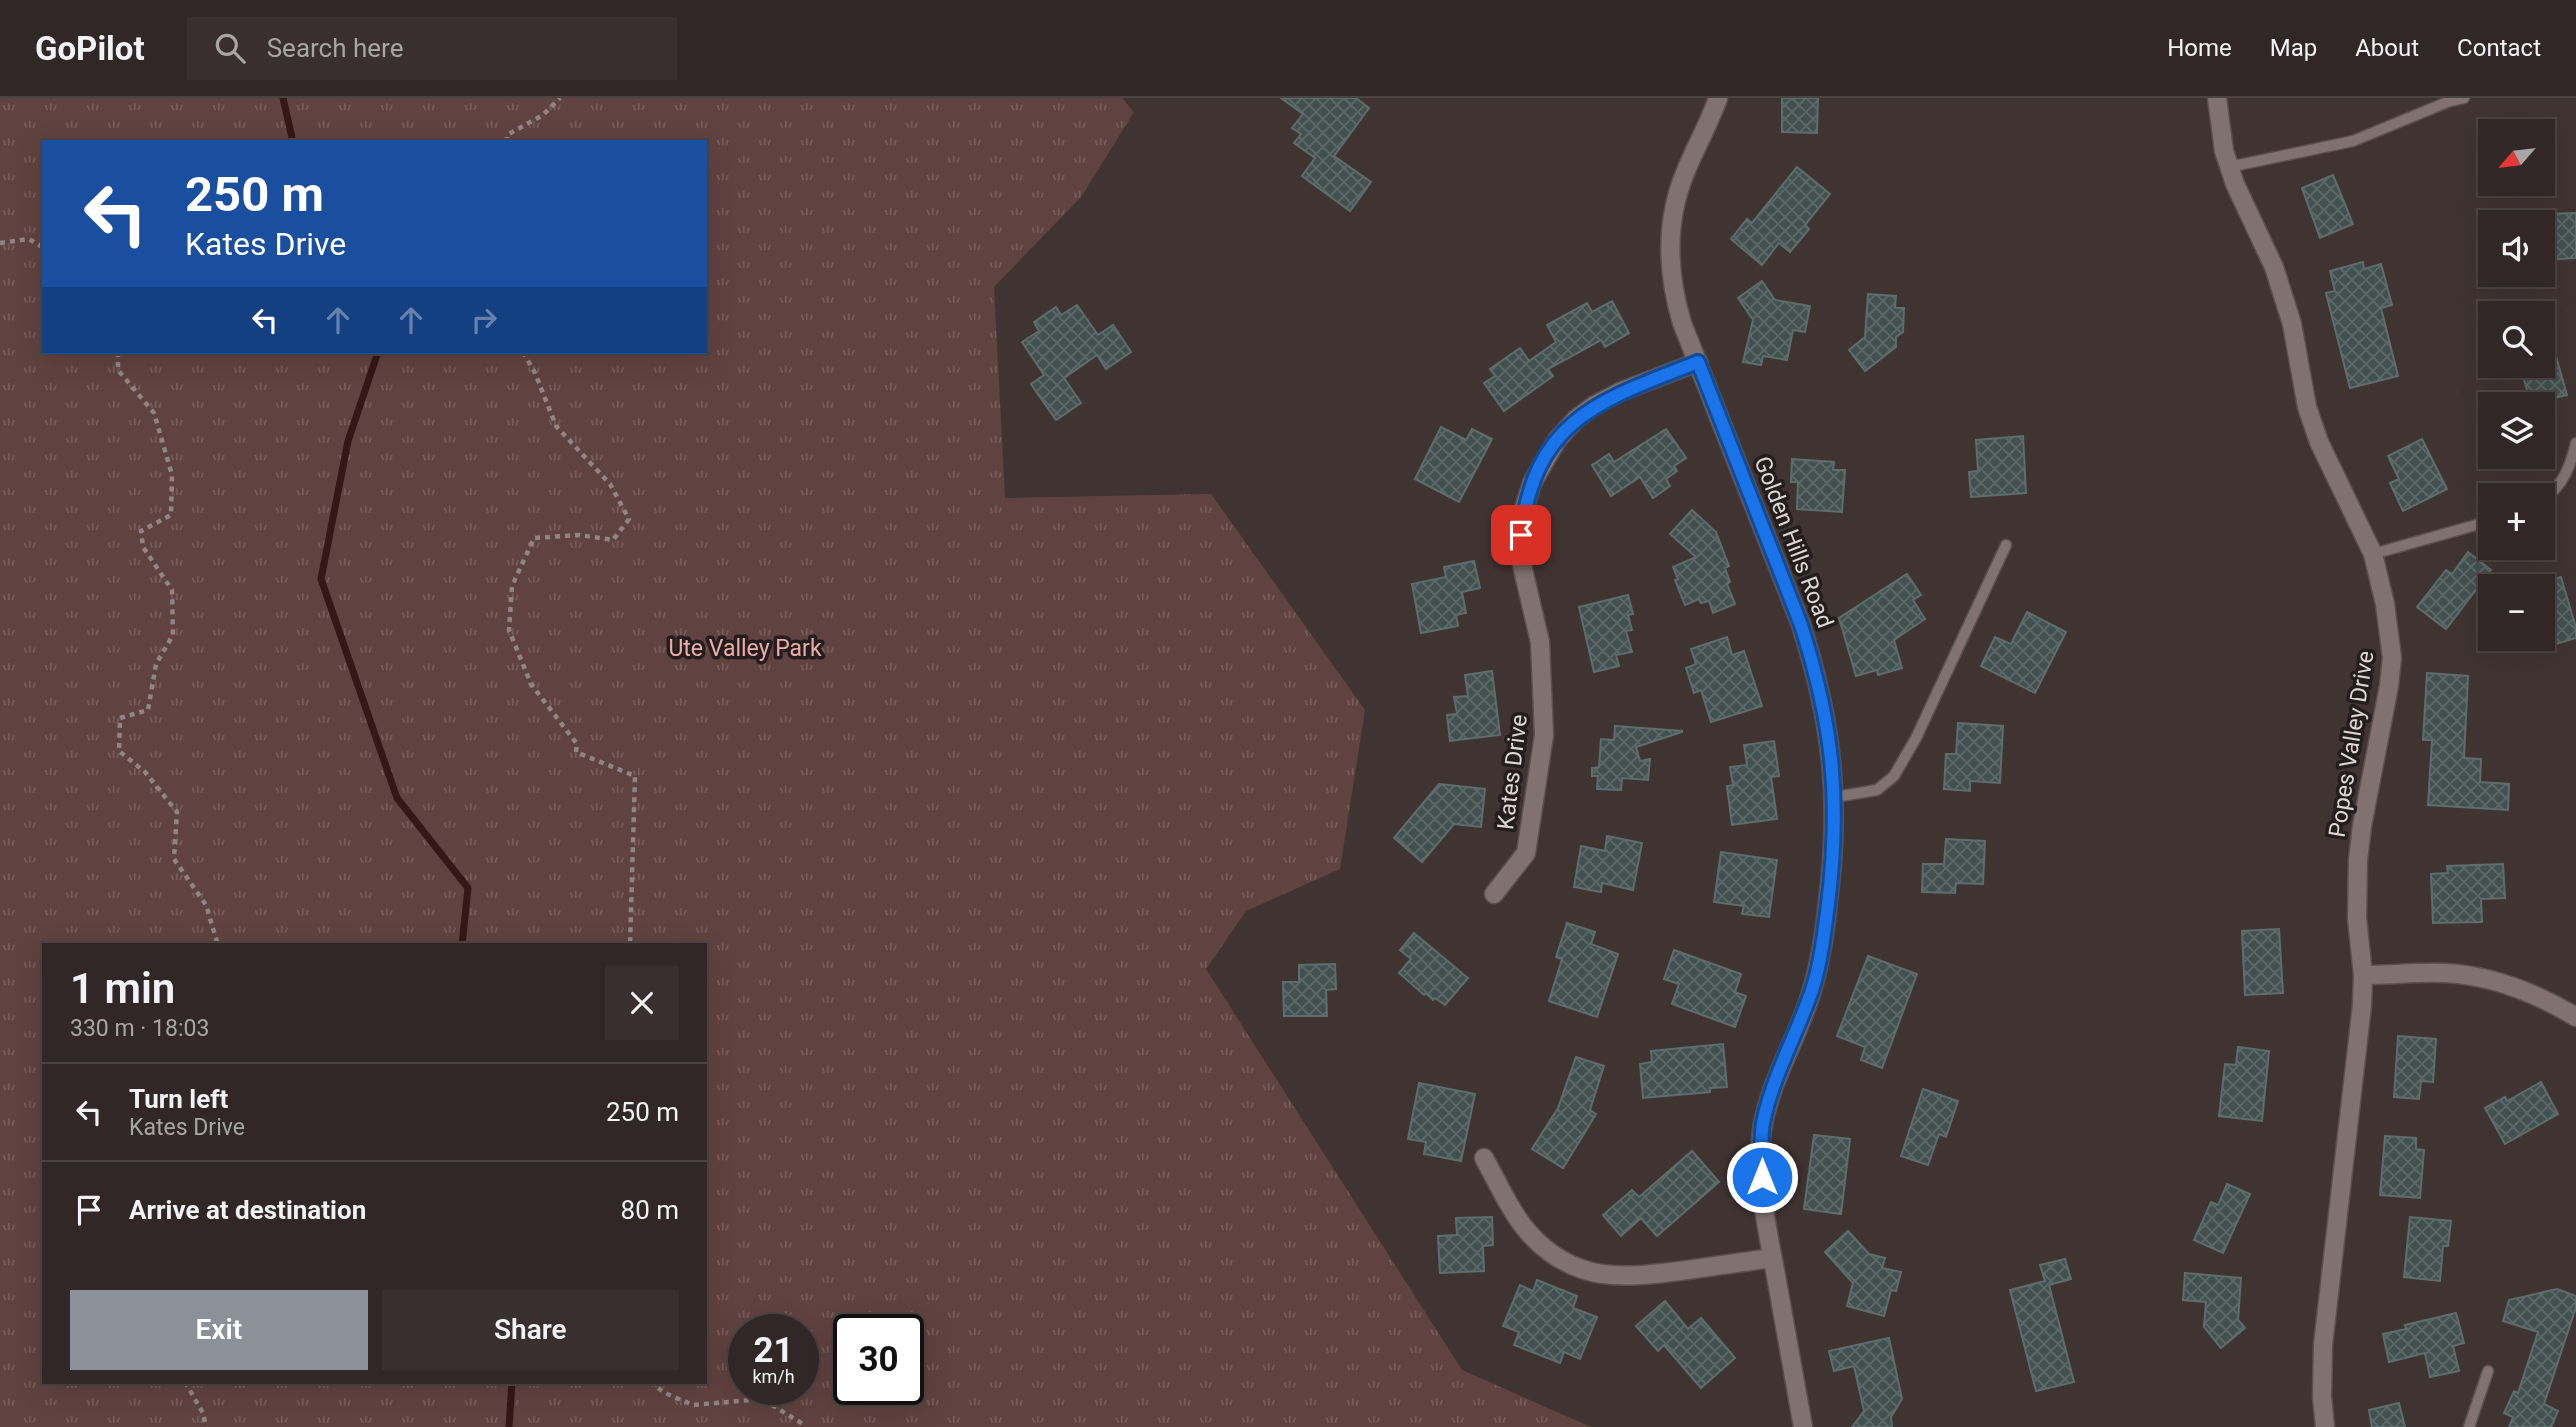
<!DOCTYPE html>
<html lang="en">
<head>
<meta charset="utf-8">
<style>
	:root { --surface:#302726; --page:#382f2e; --text:#f1f3f6; --muted:#a8a5a7; --line:#4b4443; --accent:#8c9099 }
	body { margin:0; font-family:Roboto,sans-serif; background:var(--page); color:var(--text); height:100vh; display:flex; flex-direction:column; font-size:26px; white-space:nowrap }
	* { box-sizing:border-box; margin:0 }
	p { font-size:23px; color:var(--muted) }
	.icon { flex:none; width:38px; height:38px; fill:none; stroke:currentColor; stroke-width:2; stroke-linecap:round; stroke-linejoin:round }
	.map { position:relative; flex:1; overflow:hidden }
	.side { position:absolute; left:42px; top:845px; width:665px; height:441px; display:flex; flex-direction:column; background:var(--surface); border-radius:0px; box-shadow:0 7px 28px #0002,0 0 0 2px var(--line) }
	.side>* { flex:none }
	.guide { position:absolute; left:42px; top:42px; width:665px; height:214px; border-radius:0px; box-shadow:0 7px 28px #0002,0 0 0 2px var(--line); background:#1a4fa0; color:#fff; overflow:hidden }
	.needle { width:46px; rotate:242deg }
	.buttons { position:absolute; left:2478px; top:21px; display:grid; gap:14px }
	.buttons a { display:grid; place-items:center; width:77px; height:77px; border-radius:0px; background:var(--surface); box-shadow:0 7px 28px #0002,0 0 0 2px var(--line); font-size:35px }
	.speed { position:absolute; left:728px; top:1216px; display:flex; gap:14px; font-size:35px; font-weight:700; text-align:center }
	.speed>* { display:grid; place-content:center; width:91px; height:91px; border-radius:50%; background:var(--surface); box-shadow:0 7px 28px #0002,0 0 0 2px var(--line); line-height:1 }
	.speed small { font-size:18px; font-weight:400 }
	.speed .limit { border:4px solid #111; border-radius:10px; background:#fff; color:#111 }
	.pin { position:absolute; display:grid; place-items:center; width:60px; height:60px; color:#fff; margin:-30px; border-radius:14px; box-shadow:0 4px 10px #0006 }
	.me { position:absolute; width:77px; margin:-38px; rotate:0deg; stroke-linejoin:round; filter:drop-shadow(0 0 5px #0008) }
	.turn { display:flex; align-items:center; gap:24px; height:147px; padding:0 28px; font-size:32px }
	.turn .icon { width:91px; height:91px; stroke-width:2.5 }
	.turn b { display:block; font-size:49px; line-height:60px }
	.lanes { display:flex; align-items:center; height:66px; padding:0 28px; background:#0003; justify-content:center; gap:35px; direction:ltr }
	.lanes .off { opacity:.35 }
	.round { display:grid; place-items:center; flex:none; width:74px; height:74px; border-radius:0px; background:var(--page) }
	.overview { display:flex; align-items:center; justify-content:space-between; height:119px; padding:0 28px }
	h1 { font-size:42px; font-weight:600; line-height:52px }
	.action { display:flex; gap:14px; margin-top:auto; padding:14px 28px }
	.action a { flex:1; height:80px; border-radius:0px; background:var(--accent); color:#fff; font-size:28px; font-weight:600; line-height:80px; text-align:center }
	.action a+a { background:var(--page); color:var(--text) }
	ul { padding:0; list-style:none }
	li { display:flex; align-items:center; gap:21px; height:98px; padding:0 28px; border-top:2px solid var(--line) }
	li div { flex:1 }
	li b { display:block; font-size:26px }
	li em { font-style:normal }
	header { display:flex; align-items:center; gap:42px; box-sizing:border-box; height:98px; padding:0 35px; background:var(--surface); border-bottom:2px solid var(--line) }
	header strong { font-size:33px }
	nav { display:flex; gap:38px; margin-inline-start:auto; font-size:24px }
	.search { width:490px; height:63px; background:var(--page); display:flex; align-items:center; gap:18px; box-sizing:border-box; padding:0 24px; border-radius:0px; color:var(--muted); font-size:26px }
	.map>svg:first-child { display:block }
	.grass { fill:url(#grass-tufts); fill-rule:evenodd }
	.lines { fill:none; stroke-linecap:round; stroke-linejoin:round }
	.stream { stroke:#341717; stroke-width:7 }
	.building { fill:url(#building-cross-hatch); stroke:#5d6d6c; stroke-width:2 }
	.lane-casing { stroke:#5b504f; stroke-width:13 }
	.street-casing { stroke:#5b504f; stroke-width:21 }
	.path { stroke:#8f8584; stroke-width:4.5; stroke-dasharray:5 5; stroke-linecap:butt }
	.lane { stroke:#817271; stroke-width:10 }
	.street { stroke:#817271; stroke-width:18 }
	.route-casing { stroke:#114b97; stroke-width:18 }
	.route { stroke:#1a73e8; stroke-width:12 }
	.labels { text-anchor:middle; stroke-width:7; stroke-linejoin:round; paint-order:stroke }
	.street-label { font-size:23px; fill:#dfd7d6; stroke:#231d1d }
	.park-label { font-size:23px; fill:#ecaca9; stroke:#231d1d }
</style>
</head>
<body>
<header>
<strong>GoPilot</strong>
<div class="search"><svg class="icon" aria-label="search" viewBox="0 0 24 24"><circle cx="10" cy="10" r="6"/><path d="M15 15l6 6"/></svg>Search here</div>
<nav><a>Home</a><a>Map</a><a>About</a><a>Contact</a></nav>
</header>
<div class="map">
<svg width="2576" height="1329" viewBox="0 0 2576 1329">
	<defs>
		<pattern id="grass-tufts" width="24" height="20" patternUnits="userSpaceOnUse" patternTransform="scale(1.75)"><rect width="24" height="20" fill="#604240"/><path d="M3 7l-1-3M5 7V3M7 7l1-3M15 17l-1-3M17 17v-4M19 17l1-3" fill="none" stroke="#765d5b"/></pattern>
		<pattern id="building-cross-hatch" width="8" height="8" patternUnits="userSpaceOnUse" patternTransform="scale(1.75)"><rect width="8" height="8" fill="#425150"/><path d="M0 0l8 8M0 8l8-8" fill="none" stroke="#5d6968"/></pattern>
	</defs>
	<rect width="100%" height="100%" fill="#403433"/>
	<!-- grass -->
	<path class="grass" d="M 0,0 L 1122,0 L 1134,14 L 1081,99 L 994,189 L 1005,400 L 1211,396 L 1365,612 L 1340,771 L 1246,813 L 1206,871 L 1462,1272 L 1591,1329 L 0,1329 ZM 44,44 L 705,44 L 705,254 L 44,254 ZM 705,847 L 705,1284 L 44,1284 L 44,847 ZM 803,1232 L 803,1292 L 744,1292 L 744,1232 ZM 849,1232 L 908,1232 L 908,1292 L 849,1292 Z"/>
	<g class="lines">
		<!-- stream -->
		<g class="stream">
			<path d="M 283,0 L 293,44"/>
			<path d="M 378,254 L 348,343 L 321,481 L 397,700 L 468,790 L 462,847"/>
			<path d="M 509,1329 L 512,1284"/>
		</g>
	</g>
	<!-- building -->
	<g class="building">
		<path d="M 1281,0 L 1356,0 L 1369,10 L 1334,58 L 1371,84 L 1350,113 L 1302,78 L 1315,60 L 1294,45 L 1301,36 L 1292,30 L 1303,16 Z"/>
		<path d="M 1782,0 L 1818,0 L 1817,35 L 1782,34 Z"/>
		<path d="M 1797,69 L 1830,96 L 1805,127 L 1809,131 L 1790,154 L 1779,145 L 1762,167 L 1731,141 L 1747,121 L 1752,125 Z"/>
		<path d="M 2333,77 L 2353,126 L 2320,140 L 2302,90 Z"/>
		<path d="M 2576,115 L 2576,160 L 2543,162 L 2543,116 Z"/>
		<path d="M 2363,164 L 2364,171 L 2381,166 L 2392,207 L 2381,210 L 2398,278 L 2350,290 L 2326,195 L 2335,193 L 2330,173 Z"/>
		<path d="M 1762,183 L 1775,202 L 1810,208 L 1805,234 L 1793,232 L 1787,262 L 1763,258 L 1761,267 L 1743,264 L 1753,222 L 1738,200 Z"/>
		<path d="M 1868,196 L 1896,198 L 1895,210 L 1904,210 L 1903,234 L 1896,239 L 1896,249 L 1865,273 L 1849,252 L 1865,239 Z"/>
		<path d="M 1612,203 L 1629,235 L 1605,249 L 1601,242 L 1548,271 L 1553,278 L 1504,313 L 1484,285 L 1495,278 L 1490,271 L 1520,250 L 1529,263 L 1556,244 L 1547,227 L 1587,205 L 1592,214 Z"/>
		<path d="M 1077,207 L 1098,237 L 1113,227 L 1131,254 L 1106,271 L 1097,257 L 1064,280 L 1081,305 L 1056,322 L 1031,286 L 1044,277 L 1022,244 L 1039,233 L 1034,224 L 1056,209 L 1061,217 Z"/>
		<path d="M 2548,230 L 2567,297 L 2531,306 L 2520,268 L 2543,268 L 2543,231 Z"/>
		<path d="M 1441,329 L 1466,342 L 1472,331 L 1492,341 L 1459,404 L 1415,381 Z"/>
		<path d="M 1666,331 L 1686,360 L 1674,368 L 1677,373 L 1666,381 L 1670,388 L 1653,400 L 1640,379 L 1611,398 L 1592,367 L 1609,356 L 1614,364 Z"/>
		<path d="M 2023,338 L 2026,395 L 1971,399 L 1969,374 L 1978,373 L 1976,342 Z"/>
		<path d="M 2422,341 L 2447,391 L 2403,413 L 2390,385 L 2399,381 L 2388,358 Z"/>
		<path d="M 1792,361 L 1834,364 L 1833,372 L 1845,372 L 1842,414 L 1797,411 L 1798,384 L 1791,384 Z"/>
		<path d="M 1692,412 L 1716,434 L 1729,468 L 1725,470 L 1730,484 L 1727,486 L 1735,506 L 1713,515 L 1709,503 L 1701,505 L 1699,501 L 1685,507 L 1675,482 L 1678,481 L 1673,469 L 1696,459 L 1670,436 Z"/>
		<path d="M 2468,454 L 2491,472 L 2446,531 L 2417,509 L 2446,472 L 2452,476 Z"/>
		<path d="M 1474,463 L 1480,490 L 1462,494 L 1466,515 L 1456,517 L 1458,528 L 1421,535 L 1412,486 L 1446,479 L 1444,469 Z"/>
		<path d="M 1907,476 L 1921,497 L 1913,502 L 1925,521 L 1894,542 L 1902,570 L 1878,577 L 1877,572 L 1856,578 L 1839,520 Z"/>
		<path d="M 2561,479 L 2576,530 L 2576,540 L 2543,550 L 2543,488 L 2540,486 Z"/>
		<path d="M 1628,497 L 1633,516 L 1628,517 L 1632,532 L 1626,533 L 1632,554 L 1616,557 L 1619,568 L 1594,574 L 1579,509 Z"/>
		<path d="M 2027,514 L 2066,534 L 2035,595 L 1981,568 L 1995,539 L 2011,546 Z"/>
		<path d="M 1727,539 L 1732,557 L 1744,553 L 1762,608 L 1711,624 L 1701,592 L 1694,595 L 1686,570 L 1696,566 L 1691,551 Z"/>
		<path d="M 1492,573 L 1500,637 L 1450,643 L 1447,617 L 1457,616 L 1454,599 L 1468,598 L 1465,577 Z"/>
		<path d="M 2427,575 L 2468,578 L 2464,660 L 2481,661 L 2480,684 L 2509,686 L 2508,712 L 2428,707 L 2432,642 L 2423,642 Z"/>
		<path d="M 1958,625 L 2003,628 L 2000,685 L 1970,683 L 1970,693 L 1944,691 L 1946,656 L 1956,656 Z"/>
		<path d="M 1615,628 L 1682,633 L 1682,634 L 1636,649 L 1640,663 L 1650,661 L 1648,682 L 1622,680 L 1621,692 L 1597,691 L 1598,678 L 1592,678 L 1592,670 L 1599,669 L 1601,641 L 1614,642 Z"/>
		<path d="M 1774,643 L 1779,678 L 1771,679 L 1777,721 L 1732,727 L 1727,688 L 1733,687 L 1730,669 L 1747,667 L 1744,647 Z"/>
		<path d="M 1439,686 L 1485,691 L 1481,729 L 1454,726 L 1422,764 L 1394,740 Z"/>
		<path d="M 1607,738 L 1642,745 L 1633,792 L 1602,785 L 1601,794 L 1574,789 L 1581,748 L 1605,753 Z"/>
		<path d="M 1946,741 L 1985,743 L 1983,786 L 1956,785 L 1955,795 L 1922,794 L 1923,766 L 1944,766 Z"/>
		<path d="M 1721,754 L 1777,762 L 1769,819 L 1742,816 L 1744,808 L 1714,804 Z"/>
		<path d="M 2503,766 L 2505,800 L 2481,801 L 2482,824 L 2433,825 L 2431,776 L 2448,775 L 2447,768 Z"/>
		<path d="M 1567,825 L 1595,834 L 1591,846 L 1618,856 L 1597,919 L 1549,903 L 1562,861 L 1556,859 Z"/>
		<path d="M 2279,831 L 2283,895 L 2245,897 L 2242,833 Z"/>
		<path d="M 1414,835 L 1468,880 L 1445,907 L 1435,900 L 1433,902 L 1426,895 L 1424,897 L 1399,875 L 1411,861 L 1400,852 Z"/>
		<path d="M 1674,852 L 1741,876 L 1735,894 L 1746,898 L 1735,929 L 1672,906 L 1679,886 L 1664,881 Z"/>
		<path d="M 1868,858 L 1917,876 L 1882,970 L 1861,962 L 1865,949 L 1837,938 Z"/>
		<path d="M 1335,866 L 1336,891 L 1326,892 L 1327,918 L 1284,918 L 1283,884 L 1299,884 L 1299,867 Z"/>
		<path d="M 2398,938 L 2436,941 L 2433,984 L 2421,983 L 2419,1001 L 2394,999 Z"/>
		<path d="M 1723,946 L 1727,989 L 1710,990 L 1710,994 L 1643,1000 L 1640,966 L 1652,964 L 1651,953 Z"/>
		<path d="M 2238,949 L 2269,953 L 2262,1023 L 2219,1018 L 2225,966 L 2236,967 Z"/>
		<path d="M 1576,959 L 1604,968 L 1590,1012 L 1596,1016 L 1563,1070 L 1532,1051 L 1558,1010 Z"/>
		<path d="M 2541,984 L 2558,1016 L 2505,1046 L 2485,1010 L 2505,999 L 2507,1003 Z"/>
		<path d="M 1419,985 L 1475,996 L 1461,1063 L 1424,1056 L 1426,1044 L 1408,1041 Z"/>
		<path d="M 1923,991 L 1958,1003 L 1946,1039 L 1939,1036 L 1928,1067 L 1901,1058 Z"/>
		<path d="M 1814,1037 L 1850,1041 L 1841,1116 L 1804,1111 Z"/>
		<path d="M 2385,1038 L 2416,1040 L 2416,1051 L 2424,1052 L 2420,1100 L 2380,1097 Z"/>
		<path d="M 1692,1053 L 1719,1084 L 1657,1138 L 1641,1120 L 1621,1138 L 1603,1117 L 1632,1092 L 1639,1099 Z"/>
		<path d="M 2227,1086 L 2250,1096 L 2223,1155 L 2194,1142 L 2211,1104 L 2218,1107 Z"/>
		<path d="M 1492,1119 L 1493,1147 L 1483,1148 L 1484,1173 L 1440,1175 L 1438,1138 L 1457,1137 L 1456,1120 Z"/>
		<path d="M 2410,1119 L 2451,1123 L 2448,1148 L 2443,1148 L 2440,1183 L 2404,1179 Z"/>
		<path d="M 1848,1133 L 1869,1156 L 1885,1160 L 1882,1170 L 1901,1174 L 1896,1193 L 1891,1192 L 1884,1218 L 1847,1208 L 1853,1185 L 1825,1154 Z"/>
		<path d="M 2065,1161 L 2071,1181 L 2049,1187 L 2074,1284 L 2036,1293 L 2010,1192 L 2045,1183 L 2040,1167 Z"/>
		<path d="M 2185,1175 L 2241,1180 L 2238,1222 L 2245,1230 L 2221,1250 L 2204,1229 L 2206,1204 L 2183,1202 Z"/>
		<path d="M 1537,1182 L 1577,1198 L 1573,1210 L 1597,1219 L 1580,1261 L 1564,1254 L 1560,1265 L 1514,1247 L 1519,1234 L 1503,1228 L 1520,1187 L 1533,1193 Z"/>
		<path d="M 2557,1191 L 2576,1198 L 2576,1209 L 2544,1306 L 2558,1313 L 2551,1329 L 2509,1329 L 2513,1319 L 2504,1315 L 2514,1293 L 2518,1295 L 2538,1234 L 2503,1223 L 2509,1202 Z"/>
		<path d="M 1665,1203 L 1688,1231 L 1701,1220 L 1735,1260 L 1701,1290 L 1664,1247 L 1658,1253 L 1636,1228 Z"/>
		<path d="M 2456,1215 L 2464,1245 L 2453,1248 L 2459,1273 L 2430,1279 L 2425,1255 L 2389,1264 L 2383,1236 L 2406,1231 L 2405,1227 Z"/>
		<path d="M 1889,1240 L 1902,1301 L 1891,1319 L 1892,1329 L 1852,1329 L 1864,1313 L 1854,1268 L 1834,1273 L 1829,1253 Z"/>
		<path d="M 2399,1305 L 2405,1329 L 2372,1329 L 2369,1312 Z"/>
	</g>
	<g class="lines">
		<!-- lane casing -->
		<g class="lane-casing">
			<g id="lane">
				<path d="M 2229,69 L 2353,43 L 2450,3 L 2464,0"/>
				<path d="M 2543,401 C 2563,389 2571,366 2576,345"/>
				<path d="M 2373,456 L 2490,423"/>
				<path d="M 1835,699 L 1877,692 L 1894,678 L 1916,640 L 2006,447"/>
				<path d="M 2469,1329 L 2488,1273"/>
			</g>
		</g>
		<!-- street casing -->
		<g class="street-casing">
			<g id="street">
				<path d="M 1718,0 C 1709,26 1695,50 1685,75 C 1665,124 1667,175 1682,225 L 1801,527 C 1832,623 1841,703 1828,803 C 1825,834 1821,862 1812,892 C 1799,937 1772,979 1763,1026 C 1754,1076 1767,1129 1776,1178 C 1785,1228 1794,1279 1803,1329"/>
				<path d="M 2217,0 L 2224,53 L 2235,86 L 2274,169 L 2292,226 L 2307,309 L 2319,344 L 2373,456 L 2385,506 L 2392,560 L 2389,588 L 2362,728 L 2358,762 L 2357,820 L 2363,877 L 2362,907 L 2323,1247 L 2322,1299 L 2325,1329"/>
				<path d="M 1494,796 L 1526,755 L 1544,637 L 1540,544 L 1521,463 L 1524,411 L 1532,385 L 1557,342 L 1576,321 L 1595,307 L 1620,294 L 1698,264"/>
				<path d="M 2363,877 C 2389,877 2417,874 2444,875 C 2491,877 2536,895 2576,919"/>
				<path d="M 1484,1060 C 1498,1085 1510,1113 1528,1134 C 1575,1187 1625,1180 1687,1172 C 1716,1168 1744,1164 1772,1160"/>
			</g>
		</g>
		<!-- path -->
		<g class="path">
			<path d="M 507,44 L 507,37 L 543,17 L 560,0"/>
			<path d="M 0,145 L 29,141 L 44,150"/>
			<path d="M 118,254 L 118,272 L 154,315 L 172,377 L 171,417 L 141,433 L 143,449 L 172,492 L 173,537 L 156,566 L 148,612 L 120,620 L 119,653 L 145,674 L 177,714 L 174,761 L 206,807 L 218,847"/>
			<path d="M 523,254 L 535,275 L 556,328 L 610,386 L 629,421 L 613,442 L 579,437 L 534,440 L 512,488 L 509,532 L 531,586 L 577,646 L 576,654 L 635,678 L 630,847"/>
			<path d="M 185,1284 L 203,1315 L 206,1329"/>
			<path d="M 650,1284 L 665,1295 L 693,1307 L 762,1301 L 803,1326 L 803,1329"/>
		</g>
		<!-- lane -->
		<use href="#lane" class="lane"/>
		<!-- street -->
		<use href="#street" class="street"/>
	</g>
	<g class="lines">
		<!-- route casing -->
		<g class="route-casing">
			<path id="route" d="M 1521,437 C 1535,320 1601,302 1698,264 L 1801,527 C 1833,627 1841,702 1828,806 C 1824,836 1821,866 1811,895 C 1796,938 1772,980 1763,1025 C 1760,1043 1762,1061 1762,1079"/>
		</g>
		<!-- route -->
		<use href="#route" class="route"/>
	</g>
	<g class="labels">
		<!-- street labels -->
		<g class="street-label">
			<text transform="translate(1794 444) rotate(69)" y="8">Golden Hills Road</text>
			<text transform="translate(2351 646) rotate(-81)" y="8">Popes Valley Drive</text>
			<text transform="translate(1512 674) rotate(-83)" y="8">Kates Drive</text>
		</g>
		<!-- park labels -->
		<g class="park-label">
			<text x="745" y="558">Ute Valley Park</text>
		</g>
	</g>
</svg>
<div class="buttons">
<a><svg class="needle" viewBox="-14 -14 28 28"><path d="M0-13l5 13h-10z" fill="#e53935"/><path d="M0 13l5-13h-10z" fill="#a8a5a7"/></svg></a>
<a><svg class="icon" aria-label="sound" viewBox="0 0 24 24"><path d="M4 9h4l5-4v14l-5-4H4zM17 9q2 3 0 6"/></svg></a>
<a><svg class="icon" aria-label="search" viewBox="0 0 24 24"><circle cx="10" cy="10" r="6"/><path d="M15 15l6 6"/></svg></a>
<a><svg class="icon" aria-label="layers" viewBox="0 0 24 24"><path d="M12 4l9 5-9 5-9-5zM3 14l9 5 9-5"/></svg></a>
<a>+</a>
<a>−</a>
</div>
<div class="speed"><div>21<small>km/h</small></div><div class="limit">30</div></div>
<div class="pin" style="left:1521px;top:437px;background:#d93025"><svg class="icon" aria-label="arrive" viewBox="0 0 24 24"><path d="M6 21V4h12l-3 4 3 4H6"/></svg></div>
<svg class="me" style="left:1762px;top:1079px" viewBox="-20 -20 40 40"><circle r="17" fill="#1a73e8" stroke="#fff" stroke-width="3"/><path d="M0-11L8 9 0 5-8 9z" fill="#fff"/></svg>
<div class="guide">
<div class="turn"><svg class="icon" aria-label="left" viewBox="0 0 24 24"><path d="M17 20v-9H6M10 6l-5 5 5 5"/></svg><div><b>250 m</b>Kates Drive</div></div>
<div class="lanes"><svg class="icon" aria-label="left" viewBox="0 0 24 24"><path d="M17 20v-9H6M10 6l-5 5 5 5"/></svg><svg class="icon off" aria-label="ahead" viewBox="0 0 24 24"><path d="M12 20V5M6 11l6-6 6 6"/></svg><svg class="icon off" aria-label="ahead" viewBox="0 0 24 24"><path d="M12 20V5M6 11l6-6 6 6"/></svg><svg class="icon off" aria-label="right" viewBox="0 0 24 24"><path d="M7 20v-9h11M14 6l5 5-5 5"/></svg></div>
</div>
<section class="side">
<div class="overview"><div><h1>1 min</h1><p>330 m · 18:03</p></div><a class="round"><svg class="icon" aria-label="close" viewBox="0 0 24 24"><path d="M6 6l12 12M18 6L6 18"/></svg></a></div>
<ul>
<li><svg class="icon" aria-label="left" viewBox="0 0 24 24"><path d="M17 20v-9H6M10 6l-5 5 5 5"/></svg><div><b>Turn left</b><p>Kates Drive</p></div><em>250 m</em></li>
<li><svg class="icon" aria-label="arrive" viewBox="0 0 24 24"><path d="M6 21V4h12l-3 4 3 4H6"/></svg><div><b>Arrive at destination</b></div><em>80 m</em></li>
</ul>
<div class="action"><a>Exit</a><a>Share</a></div>
</section>
</div>
</body>
</html>
